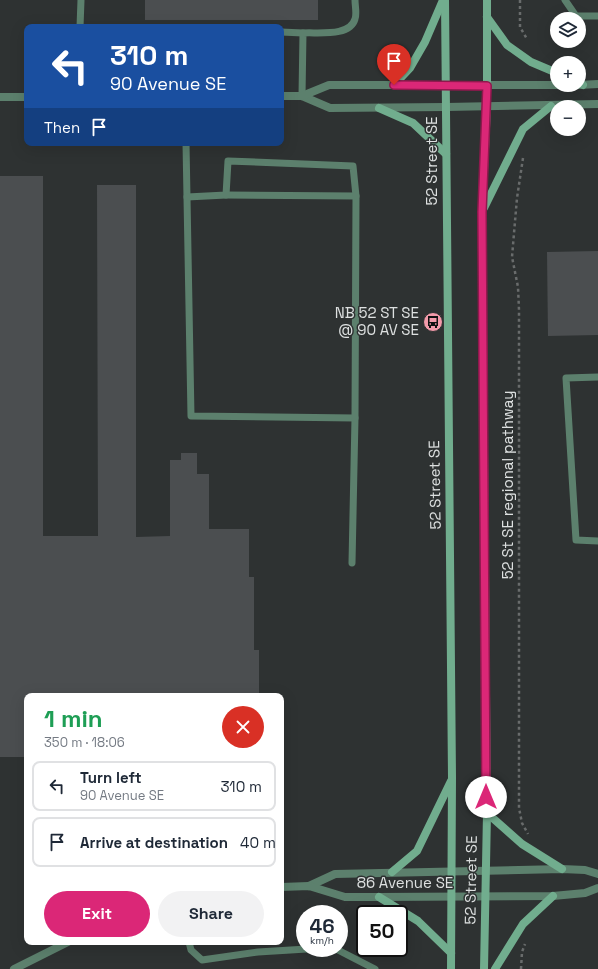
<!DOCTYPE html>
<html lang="en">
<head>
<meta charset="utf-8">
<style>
	:root { --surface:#fff; --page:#f2f2f3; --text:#1f2937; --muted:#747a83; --line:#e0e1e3; --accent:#db2777 }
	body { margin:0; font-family:"Space Grotesk",sans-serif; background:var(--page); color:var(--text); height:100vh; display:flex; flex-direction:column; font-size:15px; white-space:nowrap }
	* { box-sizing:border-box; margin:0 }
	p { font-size:13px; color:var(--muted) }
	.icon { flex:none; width:22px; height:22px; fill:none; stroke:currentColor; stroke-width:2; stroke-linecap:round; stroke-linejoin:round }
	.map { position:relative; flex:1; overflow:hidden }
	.drawer { position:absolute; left:24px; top:693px; width:260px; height:252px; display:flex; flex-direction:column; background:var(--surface); border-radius:8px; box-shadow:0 4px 16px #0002 }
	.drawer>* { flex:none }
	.guide { position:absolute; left:24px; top:24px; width:260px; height:122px; border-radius:8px; box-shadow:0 4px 16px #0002; background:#1a4fa0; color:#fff; overflow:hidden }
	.tools { position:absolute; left:550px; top:12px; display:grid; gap:8px }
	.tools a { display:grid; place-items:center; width:36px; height:36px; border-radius:50%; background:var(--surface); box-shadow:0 4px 16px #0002; font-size:20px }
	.speed { position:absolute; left:296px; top:905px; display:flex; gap:8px; font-size:20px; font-weight:700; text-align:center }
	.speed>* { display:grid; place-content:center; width:52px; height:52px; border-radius:50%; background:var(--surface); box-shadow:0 4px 16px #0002; line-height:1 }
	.speed small { font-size:10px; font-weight:400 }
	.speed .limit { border:2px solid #111; border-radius:6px; background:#fff; color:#111 }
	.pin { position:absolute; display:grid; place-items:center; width:34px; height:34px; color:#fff; margin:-41px -17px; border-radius:50% 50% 50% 0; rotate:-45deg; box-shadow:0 0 4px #0007 }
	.pin .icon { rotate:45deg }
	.me { position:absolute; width:44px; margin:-22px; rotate:0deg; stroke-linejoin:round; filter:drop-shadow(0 0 3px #0008) }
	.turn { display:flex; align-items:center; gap:14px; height:84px; padding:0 20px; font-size:18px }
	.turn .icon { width:52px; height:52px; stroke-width:2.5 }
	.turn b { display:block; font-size:28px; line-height:34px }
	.then { display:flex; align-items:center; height:38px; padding:0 20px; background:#0003; gap:8px; font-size:15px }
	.round { display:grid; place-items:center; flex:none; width:42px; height:42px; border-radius:21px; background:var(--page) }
	.head { display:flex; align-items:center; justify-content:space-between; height:68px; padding:0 20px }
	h1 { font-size:24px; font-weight:800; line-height:30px; color:#1e9e55 }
	.cta { display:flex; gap:8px; margin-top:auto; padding:8px 20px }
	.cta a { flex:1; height:46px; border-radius:24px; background:var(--accent); color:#fff; font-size:16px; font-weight:800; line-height:46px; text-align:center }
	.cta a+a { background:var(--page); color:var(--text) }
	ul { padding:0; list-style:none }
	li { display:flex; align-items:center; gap:12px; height:50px; margin:0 8px 6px; padding:0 12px; border:2px solid var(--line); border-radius:8px }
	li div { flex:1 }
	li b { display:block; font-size:15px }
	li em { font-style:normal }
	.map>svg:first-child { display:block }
	.building { fill:#4b4e50 }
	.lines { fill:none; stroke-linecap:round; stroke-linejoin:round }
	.path { stroke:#696c6c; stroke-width:2.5; stroke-dasharray:3 3; stroke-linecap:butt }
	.service { stroke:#5c806d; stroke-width:7 }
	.minor { stroke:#5c806d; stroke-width:8 }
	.tertiary { stroke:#5c806d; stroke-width:8 }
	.secondary { stroke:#71ad8e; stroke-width:8 }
	.route-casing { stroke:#8e194d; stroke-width:10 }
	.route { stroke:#db2777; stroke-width:7 }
	.labels { text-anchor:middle; stroke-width:3; stroke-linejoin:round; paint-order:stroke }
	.street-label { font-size:15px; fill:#dde0e0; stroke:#2e3232 }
	.poi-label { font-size:15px; fill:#dde0e0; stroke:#2e3232; text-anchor:end }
</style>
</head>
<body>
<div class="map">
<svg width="598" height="969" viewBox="0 0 598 969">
	<rect width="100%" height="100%" fill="#2e3232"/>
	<!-- building -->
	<g class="building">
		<rect x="145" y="0" width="173" height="20"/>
		<path d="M 0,176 L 43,176 L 43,536 L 98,536 L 97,185 L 136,185 L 136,537 L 170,536 L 170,460 L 181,460 L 181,453 L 197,453 L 197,474 L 209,474 L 209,529 L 249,529 L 249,577 L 254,577 L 254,650 L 259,650 L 259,696 L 27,696 L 27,757 L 0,757 Z"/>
		<path d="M 598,251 L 598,335 L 548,336 L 547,252 Z"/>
	</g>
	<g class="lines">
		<!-- path -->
		<g class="path">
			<path d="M 520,0 L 520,27 L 527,39"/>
			<path d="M 523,158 L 517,198 L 512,257 L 518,287 L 519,310 L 519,808 L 522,823 L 528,834"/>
			<path d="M 521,969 L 522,952 L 525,944"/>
		</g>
		<!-- service -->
		<g class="service">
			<path d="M 565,0 L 576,16 L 598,16"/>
			<path d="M 80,27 L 81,0"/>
			<path d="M 281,32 L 303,33"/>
			<path d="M 302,96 L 303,33 C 318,32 350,37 355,19 C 357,14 355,6 355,0"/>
			<path d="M 186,143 L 191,416 L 355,418 L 352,563"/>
			<path d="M 226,195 L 356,196"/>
			<path d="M 187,197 L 226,195 L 228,161 L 353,166 L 356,196 L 355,418"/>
			<path d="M 598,377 L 566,378 L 576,540 L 598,541"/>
			<path d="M 189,942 L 191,950 L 202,960 L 258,952 L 323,948"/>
			<path d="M 334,948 L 375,969"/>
		</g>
		<!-- minor -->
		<g class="minor">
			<path d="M 281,96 L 302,96 L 330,108 L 446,107"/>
			<path d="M 302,96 L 329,85 L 445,85"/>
			<path d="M 0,97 L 27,97"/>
			<path d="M 309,886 L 335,874 L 562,869 L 585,870 L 598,874"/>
			<path d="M 281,887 L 309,886 L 345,897 L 379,897 L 553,896 L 585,893 L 598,888"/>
			<path d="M 14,969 L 68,942"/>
		</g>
		<!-- tertiary -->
		<g class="tertiary">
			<path d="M 445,85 L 560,85"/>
			<path d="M 579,85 L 598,84"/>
			<path d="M 446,107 L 598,104"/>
		</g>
		<!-- secondary -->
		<g class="secondary">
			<path d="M 445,0 L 452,778 L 451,969"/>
			<path d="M 487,17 L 507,45 L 531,62 L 557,73"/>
			<path d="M 579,83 L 583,85"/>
			<path d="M 394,85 L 410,68 L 425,42 L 443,0"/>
			<path d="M 379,108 L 413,123 L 446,154"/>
			<path d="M 484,208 L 523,129 L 551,106"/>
			<path d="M 487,813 L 522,844 L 562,869"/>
			<path d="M 392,872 L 417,851 L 451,781"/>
			<path d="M 379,897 L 418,921 L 451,953"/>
			<path d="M 484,969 L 487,813 L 482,212 L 487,107 L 487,0"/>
			<path d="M 495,969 L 523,924 L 553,896"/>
		</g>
	</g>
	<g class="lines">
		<!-- route casing -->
		<g class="route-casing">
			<path id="route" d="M 394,85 L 487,86 L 482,212 L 486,797"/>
		</g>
		<!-- route -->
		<use href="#route" class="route"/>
	</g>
	<!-- icons -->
	<defs>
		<g id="bus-disc" transform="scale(1)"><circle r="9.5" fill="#f39aaa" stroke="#2e3232"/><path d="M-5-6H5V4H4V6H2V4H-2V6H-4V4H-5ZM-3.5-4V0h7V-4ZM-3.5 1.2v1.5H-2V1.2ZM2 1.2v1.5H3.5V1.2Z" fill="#111"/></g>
	</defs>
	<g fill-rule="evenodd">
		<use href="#bus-disc" x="433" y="322"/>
	</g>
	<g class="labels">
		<!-- street labels -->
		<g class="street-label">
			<text transform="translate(432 161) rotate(-90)" y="5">52 Street SE</text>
			<text transform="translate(435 485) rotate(-91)" y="5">52 Street SE</text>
			<text transform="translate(508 485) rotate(-90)" y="5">52 St SE regional pathway</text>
			<text transform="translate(471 880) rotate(-89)" y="5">52 Street SE</text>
			<text x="405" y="888">86 Avenue SE</text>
		</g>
		<!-- poi labels -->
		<g class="poi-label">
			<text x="419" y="318">NB 52 ST SE<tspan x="419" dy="17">@ 90 AV SE</tspan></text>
		</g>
	</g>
</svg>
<div class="tools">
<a><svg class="icon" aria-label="layers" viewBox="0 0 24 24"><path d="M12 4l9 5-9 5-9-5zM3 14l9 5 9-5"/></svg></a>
<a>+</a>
<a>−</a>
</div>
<div class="speed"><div>46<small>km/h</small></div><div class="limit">50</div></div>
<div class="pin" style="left:394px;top:85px;background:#d93025"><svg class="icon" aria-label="arrive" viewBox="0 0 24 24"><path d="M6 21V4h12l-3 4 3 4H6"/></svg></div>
<svg class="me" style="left:486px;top:797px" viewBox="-20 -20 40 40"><circle r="19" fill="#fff"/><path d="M0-13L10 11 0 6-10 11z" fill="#db2777"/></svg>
<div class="guide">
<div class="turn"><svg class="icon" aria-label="left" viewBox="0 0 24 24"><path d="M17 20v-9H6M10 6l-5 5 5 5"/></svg><div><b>310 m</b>90 Avenue SE</div></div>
<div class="then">Then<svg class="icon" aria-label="arrive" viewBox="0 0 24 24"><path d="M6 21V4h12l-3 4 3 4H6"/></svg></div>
</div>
<section class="drawer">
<div class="head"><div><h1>1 min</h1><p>350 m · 18:06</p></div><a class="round" style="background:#d93025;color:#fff"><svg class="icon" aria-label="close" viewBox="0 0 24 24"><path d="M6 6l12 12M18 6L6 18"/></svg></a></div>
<ul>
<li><svg class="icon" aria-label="left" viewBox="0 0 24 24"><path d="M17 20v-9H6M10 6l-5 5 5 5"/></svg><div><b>Turn left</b><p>90 Avenue SE</p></div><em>310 m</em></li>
<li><svg class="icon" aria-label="arrive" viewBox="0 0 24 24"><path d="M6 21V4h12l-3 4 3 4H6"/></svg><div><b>Arrive at destination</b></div><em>40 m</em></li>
</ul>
<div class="cta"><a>Exit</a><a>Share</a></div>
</section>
</div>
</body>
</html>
